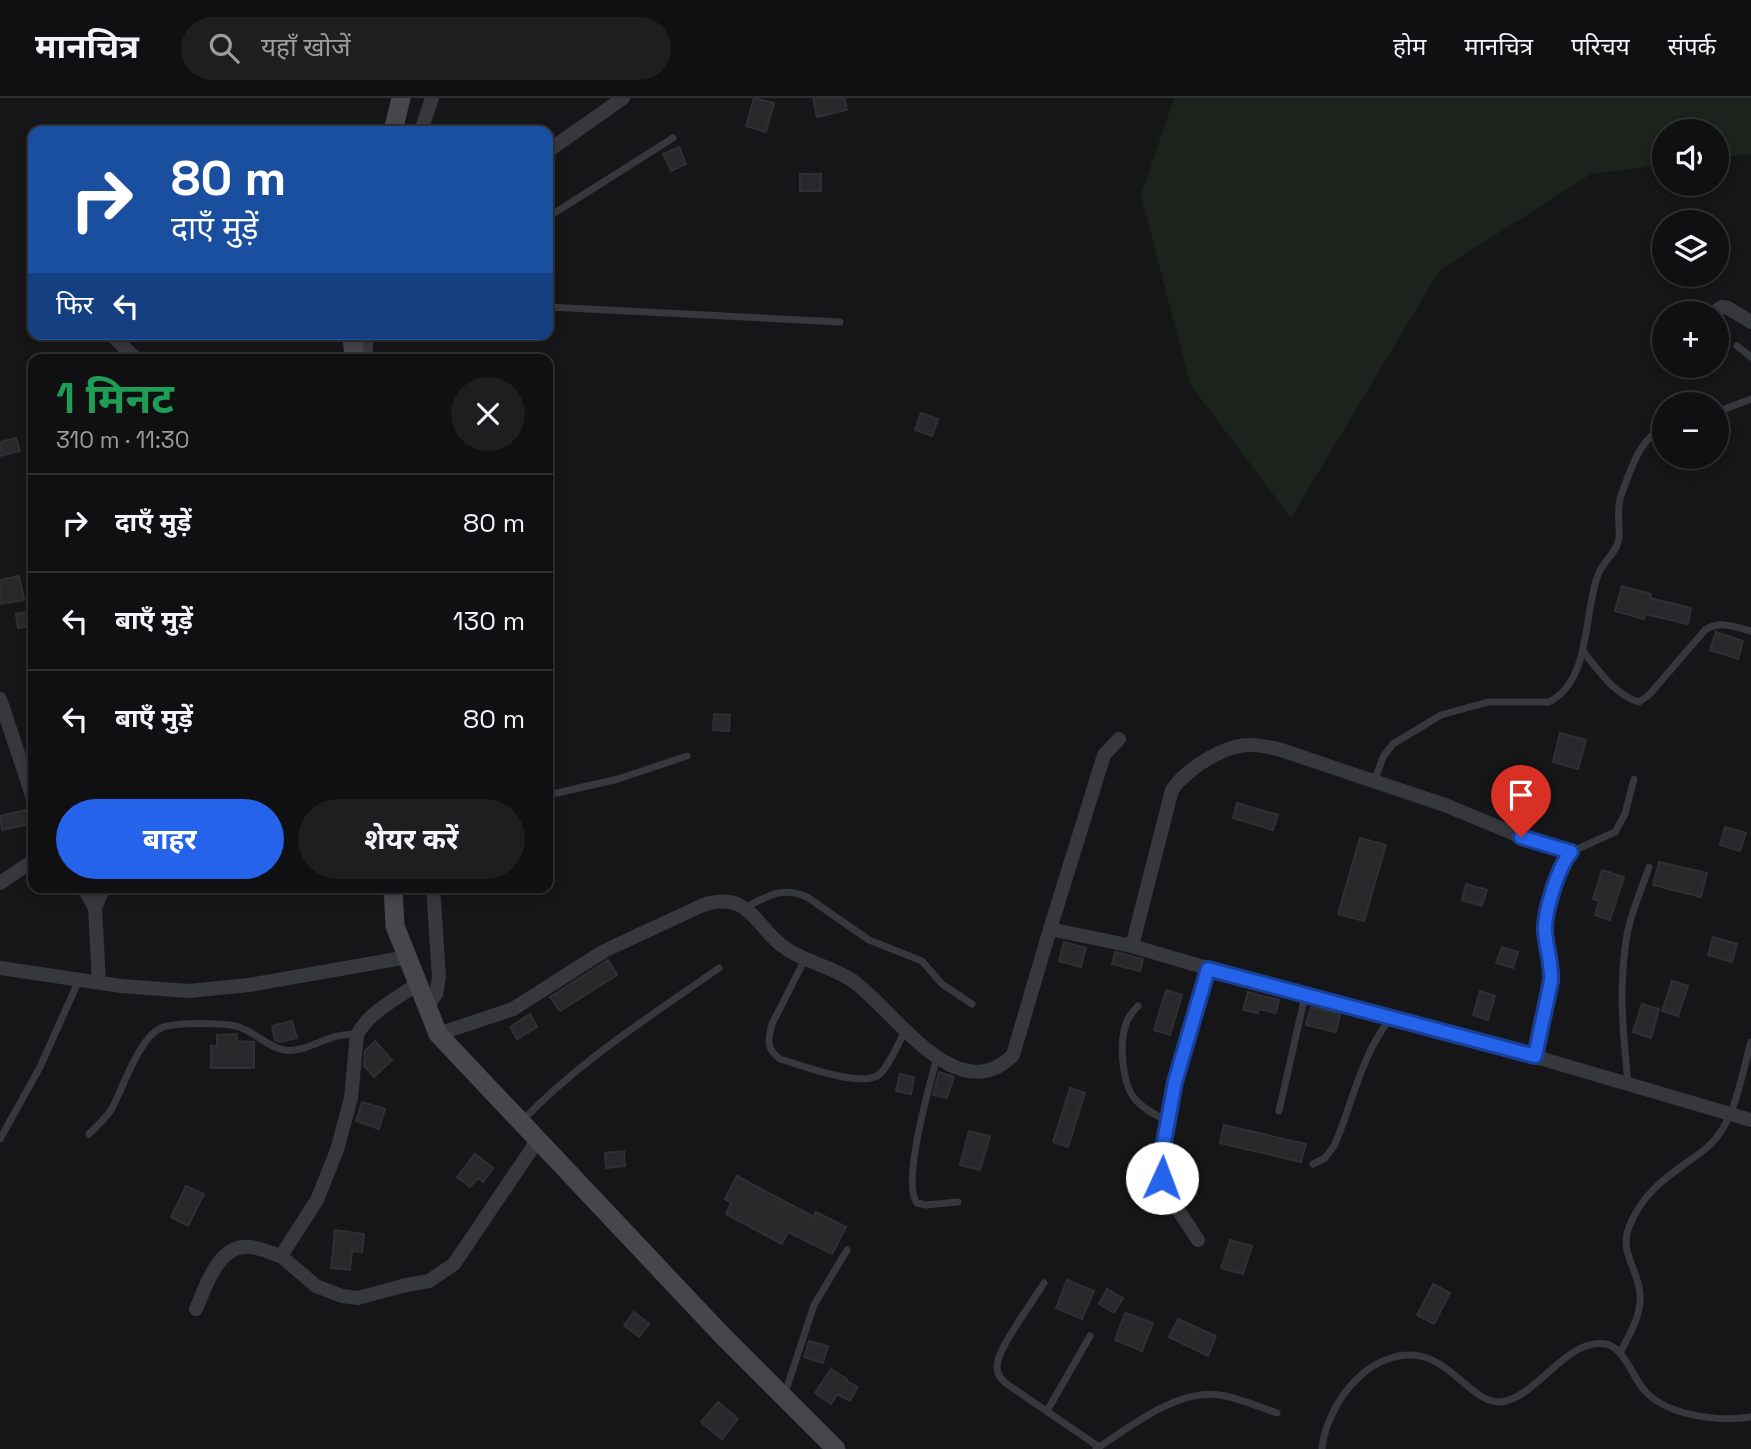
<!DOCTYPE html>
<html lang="hi">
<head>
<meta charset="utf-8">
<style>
	:root { --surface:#101012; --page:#1e1e20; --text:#f1f3f6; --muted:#9c9d9f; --line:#303032; --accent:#2563eb }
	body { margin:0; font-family:"Space Grotesk","Noto Sans Devanagari",sans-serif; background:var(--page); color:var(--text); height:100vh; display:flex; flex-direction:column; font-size:26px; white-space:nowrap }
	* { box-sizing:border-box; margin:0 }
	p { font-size:23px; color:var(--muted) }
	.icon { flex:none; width:38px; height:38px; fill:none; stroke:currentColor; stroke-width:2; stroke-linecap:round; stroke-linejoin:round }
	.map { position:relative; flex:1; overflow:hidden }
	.side { position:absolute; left:28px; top:256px; width:525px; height:539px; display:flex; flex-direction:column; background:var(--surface); border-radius:14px; box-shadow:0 4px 10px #0003,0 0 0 2px var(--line) }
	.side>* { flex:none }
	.banner { position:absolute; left:28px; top:28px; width:525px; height:214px; border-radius:14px; box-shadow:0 4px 10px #0003,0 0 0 2px var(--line); background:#1a4fa0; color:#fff; overflow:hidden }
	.fabs { position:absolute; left:1652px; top:21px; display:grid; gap:14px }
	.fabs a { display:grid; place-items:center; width:77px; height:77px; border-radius:50%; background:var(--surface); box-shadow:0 4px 10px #0003,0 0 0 2px var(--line); font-size:35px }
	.pin { position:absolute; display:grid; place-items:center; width:60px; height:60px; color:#fff; margin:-72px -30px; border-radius:50% 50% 50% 0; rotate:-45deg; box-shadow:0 0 7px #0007 }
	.pin .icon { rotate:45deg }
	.me { position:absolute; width:77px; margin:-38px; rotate:2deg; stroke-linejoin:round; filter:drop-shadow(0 0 5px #0008) }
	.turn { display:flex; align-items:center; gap:24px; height:147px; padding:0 28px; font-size:32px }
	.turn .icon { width:91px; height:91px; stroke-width:2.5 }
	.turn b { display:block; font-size:49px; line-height:60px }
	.then { display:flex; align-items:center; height:66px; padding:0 28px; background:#0003; gap:14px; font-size:26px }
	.round { display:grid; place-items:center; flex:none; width:74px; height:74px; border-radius:37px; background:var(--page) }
	.overview { display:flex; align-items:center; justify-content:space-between; height:119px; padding:0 28px }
	h1 { font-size:42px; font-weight:700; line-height:52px; color:#1e9e55 }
	.primary-button { display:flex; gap:14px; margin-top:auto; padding:14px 28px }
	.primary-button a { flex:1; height:80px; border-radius:42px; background:var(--accent); color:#fff; font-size:28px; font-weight:700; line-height:80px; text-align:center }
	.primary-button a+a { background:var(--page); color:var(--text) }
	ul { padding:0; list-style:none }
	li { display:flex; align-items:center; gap:21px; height:98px; padding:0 28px; border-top:2px solid var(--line) }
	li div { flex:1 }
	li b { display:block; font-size:26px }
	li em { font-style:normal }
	header { display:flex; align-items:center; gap:42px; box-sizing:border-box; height:98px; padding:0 35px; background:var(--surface); border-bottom:2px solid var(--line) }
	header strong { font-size:33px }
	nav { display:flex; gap:38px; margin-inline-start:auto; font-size:24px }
	.search { width:490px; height:63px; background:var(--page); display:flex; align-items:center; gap:18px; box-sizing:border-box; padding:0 24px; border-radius:38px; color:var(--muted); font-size:26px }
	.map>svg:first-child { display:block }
	.green { fill:#1c231d }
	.building { fill:#29292c; stroke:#303034; stroke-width:2 }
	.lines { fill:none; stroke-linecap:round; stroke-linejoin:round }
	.service { stroke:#37383d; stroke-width:7 }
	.minor { stroke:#37383d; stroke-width:14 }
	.secondary { stroke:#45474d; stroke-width:19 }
	.route-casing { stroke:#184099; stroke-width:18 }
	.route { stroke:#2563eb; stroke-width:12 }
</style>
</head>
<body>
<header>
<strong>मानचित्र</strong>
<div class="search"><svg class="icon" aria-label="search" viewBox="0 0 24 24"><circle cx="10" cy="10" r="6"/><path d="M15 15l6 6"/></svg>यहाँ खोजें</div>
<nav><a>होम</a><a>मानचित्र</a><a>परिचय</a><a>संपर्क</a></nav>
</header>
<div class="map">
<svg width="1751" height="1351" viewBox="0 0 1751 1351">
	<rect width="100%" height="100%" fill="#161618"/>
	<!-- green -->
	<path class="green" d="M 1174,0 L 1751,0 L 1751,56 L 1717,60 L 1717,33 L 1664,33 L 1664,67 L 1591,76 L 1440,172 L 1291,420 L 1190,286 L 1141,97 Z"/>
	<!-- building -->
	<g class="building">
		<path d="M 754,0 L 774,5 L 766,34 L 746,28 Z"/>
		<path d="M 813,0 L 845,0 L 847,12 L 817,19 Z"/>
		<path d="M 679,49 L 686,66 L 671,73 L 663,56 Z"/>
		<rect x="800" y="76" width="21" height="17"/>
		<path d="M 921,315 L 938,321 L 932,338 L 915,332 Z"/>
		<path d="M 16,340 L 20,353 L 0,358 L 0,344 Z"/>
		<path d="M 19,478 L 24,502 L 0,506 L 0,482 Z"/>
		<path d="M 1622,488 L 1651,496 L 1650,500 L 1691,510 L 1688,526 L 1645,516 L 1644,521 L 1615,513 Z"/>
		<path d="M 33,513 L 33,528 L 18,530 L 16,516 Z"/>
		<path d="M 1716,534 L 1743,543 L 1738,561 L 1710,552 Z"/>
		<path d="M 714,616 L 730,617 L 729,633 L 713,632 Z"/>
		<path d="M 1560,635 L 1586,642 L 1578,671 L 1553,664 Z"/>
		<path d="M 1237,705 L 1278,717 L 1273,732 L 1233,720 Z"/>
		<path d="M 31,711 L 33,725 L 2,732 L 0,718 Z"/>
		<path d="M 1725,729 L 1746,735 L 1740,753 L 1720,747 Z"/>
		<path d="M 1360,740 L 1386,747 L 1364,823 L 1338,816 Z"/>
		<path d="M 1659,764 L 1707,775 L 1701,799 L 1653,787 Z"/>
		<path d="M 1602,772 L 1624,779 L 1610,822 L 1595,817 L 1599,803 L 1593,801 Z"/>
		<path d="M 1466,786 L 1487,792 L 1482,808 L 1462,802 Z"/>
		<path d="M 1713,839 L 1737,846 L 1732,864 L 1708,857 Z"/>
		<path d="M 1064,844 L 1086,850 L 1081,869 L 1059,863 Z"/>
		<path d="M 1502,849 L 1518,854 L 1513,870 L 1496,865 Z"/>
		<path d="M 1115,854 L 1143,861 L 1140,873 L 1112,866 Z"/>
		<path d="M 608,862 L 617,877 L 560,913 L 550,899 Z"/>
		<path d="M 1672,883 L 1688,888 L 1678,918 L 1662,913 Z"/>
		<path d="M 1166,892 L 1182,897 L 1170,937 L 1154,932 Z"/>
		<path d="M 1480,893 L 1495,898 L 1488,922 L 1473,917 Z"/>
		<path d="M 1248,894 L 1279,902 L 1276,915 L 1259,911 L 1258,915 L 1243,912 Z"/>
		<path d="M 1642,906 L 1659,911 L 1651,940 L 1633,934 Z"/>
		<path d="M 1311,909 L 1340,916 L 1336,934 L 1306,927 Z"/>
		<path d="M 530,916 L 537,929 L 517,941 L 510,929 Z"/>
		<path d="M 292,923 L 297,940 L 280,944 L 275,942 L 272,928 Z"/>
		<path d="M 237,936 L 237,943 L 254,944 L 254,970 L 211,970 L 211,948 L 217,948 L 217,937 Z"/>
		<path d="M 375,943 L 392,962 L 374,979 L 364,968 L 365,953 Z"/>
		<path d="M 939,974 L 954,979 L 947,1000 L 933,997 Z"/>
		<path d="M 900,976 L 914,979 L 911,996 L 896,993 Z"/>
		<path d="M 1070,990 L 1085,995 L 1068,1049 L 1053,1044 Z"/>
		<path d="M 362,1004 L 385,1011 L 379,1031 L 356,1023 Z"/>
		<path d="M 1224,1027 L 1306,1046 L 1301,1064 L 1220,1045 Z"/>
		<path d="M 969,1033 L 990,1038 L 980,1072 L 960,1067 Z"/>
		<path d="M 624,1053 L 625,1068 L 606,1070 L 605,1055 Z"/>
		<path d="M 475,1056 L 493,1070 L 483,1084 L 478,1080 L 470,1089 L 457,1079 Z"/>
		<path d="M 737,1078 L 814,1119 L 816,1114 L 846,1129 L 832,1156 L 788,1134 L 782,1146 L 726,1116 L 731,1105 L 725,1101 Z"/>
		<path d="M 186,1088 L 204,1096 L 188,1128 L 171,1119 Z"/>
		<path d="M 335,1132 L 364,1136 L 362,1154 L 352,1153 L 350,1172 L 331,1170 Z"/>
		<path d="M 1230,1142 L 1252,1148 L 1243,1176 L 1221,1170 Z"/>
		<path d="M 1067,1182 L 1094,1193 L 1082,1221 L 1056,1210 Z"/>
		<path d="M 1433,1186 L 1450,1195 L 1434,1226 L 1417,1217 Z"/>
		<path d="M 1107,1191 L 1123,1200 L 1114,1215 L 1099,1206 Z"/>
		<path d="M 634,1214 L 649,1226 L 639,1239 L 624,1227 Z"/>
		<path d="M 1125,1215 L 1153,1225 L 1142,1253 L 1115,1242 Z"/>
		<path d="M 1178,1221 L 1216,1238 L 1208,1258 L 1169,1239 Z"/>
		<path d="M 809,1243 L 828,1248 L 823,1265 L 804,1259 Z"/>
		<path d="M 831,1271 L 847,1281 L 846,1283 L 858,1289 L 850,1303 L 837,1296 L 831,1306 L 815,1295 Z"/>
		<path d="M 718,1304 L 738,1321 L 722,1341 L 701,1324 Z"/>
	</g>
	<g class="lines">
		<!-- service -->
		<g class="service">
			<path d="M 548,119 L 673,40"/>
			<path d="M 548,209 L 840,224"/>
			<path d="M 1737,248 L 1751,259"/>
			<path d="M 1717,314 L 1751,301"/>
			<path d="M 1583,553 C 1598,572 1615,597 1639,604 L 1649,597 L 1705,532 C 1720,522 1735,529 1751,533"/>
			<path d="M 1374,684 L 1383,659 L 1393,646 L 1441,617 L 1488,604 L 1549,604 C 1592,581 1583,516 1598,477 C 1603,463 1617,455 1619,440 C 1620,425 1616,412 1621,397 C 1631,373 1638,341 1664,330"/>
			<path d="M 548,695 L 557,695 L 618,681 L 687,658"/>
			<path d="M 745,810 C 767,798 782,788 807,799 L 869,842 L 922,863 L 942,886 L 972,906"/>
			<path d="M 805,861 L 772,926 C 768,941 766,951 780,961 C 801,967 865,992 881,975 C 891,964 898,945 906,932"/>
			<path d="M 1138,908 C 1133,913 1128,919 1126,926 C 1119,945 1122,986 1135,1001 C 1143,1011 1156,1017 1167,1023"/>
			<path d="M 1535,958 L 1551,883 L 1552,871 L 1545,828 L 1565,761 L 1571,754 L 1615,734 L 1625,716 L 1634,681"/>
			<path d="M 937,959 C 930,986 901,1085 917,1105 L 926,1107 L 958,1104"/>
			<path d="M 1628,985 C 1623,933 1618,890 1627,837 C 1631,814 1642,791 1649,769"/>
			<path d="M 1279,1013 L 1305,898"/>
			<path d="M 521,1024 C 579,963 651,918 719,870"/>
			<path d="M 89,1036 C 97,1028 105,1021 111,1012 C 123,991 139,939 161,930 C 175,924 215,925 231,927 C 252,930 264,948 284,952 C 308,956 328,933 357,937"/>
			<path d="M 0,1041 L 40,969 L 79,882"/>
			<path d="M 1313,1066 L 1325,1060 L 1334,1048 C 1353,1005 1361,956 1391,920"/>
			<path d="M 1044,1185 C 1034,1202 997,1251 997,1268 C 997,1277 1001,1281 1007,1286 L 1099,1349"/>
			<path d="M 1620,1255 C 1629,1237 1642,1217 1640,1195 C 1638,1172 1619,1153 1629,1129 C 1641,1098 1663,1081 1689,1063 C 1699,1056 1710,1049 1717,1039 C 1737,1013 1742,975 1751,944"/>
			<path d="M 785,1295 L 814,1207 L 847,1152"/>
			<path d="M 1047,1313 L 1090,1238"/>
			<path d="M 1096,1351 C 1130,1329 1178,1290 1220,1297 C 1239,1300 1259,1309 1277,1315"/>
			<path d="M 1322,1351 C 1324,1326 1340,1297 1357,1281 C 1366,1272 1376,1265 1388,1261 C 1448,1239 1468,1313 1506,1303 C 1540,1294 1569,1239 1606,1246 C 1625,1250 1633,1281 1646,1294 C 1668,1318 1721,1324 1751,1319"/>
		</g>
		<!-- minor -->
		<g class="minor">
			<path d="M 421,33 L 432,0"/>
			<path d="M 548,53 L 623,0"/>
			<path d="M 1713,215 L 1722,209 L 1728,210 L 1751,224"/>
			<path d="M 111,236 L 136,261"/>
			<path d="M 365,261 L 367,236"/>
			<path d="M 1675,271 L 1676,268"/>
			<path d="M 0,601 L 33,700"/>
			<path d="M 0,785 L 33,763"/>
			<path d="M 83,789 L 95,810 L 99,884"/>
			<path d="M 95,810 L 104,789"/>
			<path d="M 1050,831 L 1104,657 L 1119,641"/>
			<path d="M 1132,848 L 1172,692 C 1185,673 1213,655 1235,649 C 1249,645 1264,648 1278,651 L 1445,707 L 1534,744 L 1571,754"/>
			<path d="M 0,870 L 121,888 L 189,893 L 249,887 L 408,859"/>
			<path d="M 427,909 L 436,896 L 439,879 L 433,789"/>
			<path d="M 438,936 L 513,911 L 604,853 L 703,807 C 748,793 753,824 781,847 C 803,864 831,868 853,883 C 896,914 957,1013 1013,957 L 1050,831 L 1132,848 L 1275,890 L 1468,939 L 1751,1022"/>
			<path d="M 1198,1142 L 1167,1095 L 1160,1067 L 1175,984 L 1208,871"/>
			<path d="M 281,1158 L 316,1188 L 342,1198 L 358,1200 L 406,1187 L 429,1183 L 454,1166 L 537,1043"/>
			<path d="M 196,1211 C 206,1188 218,1146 250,1149 C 260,1150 271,1155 281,1158 L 317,1102 L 337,1052 L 351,1000 L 357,937 C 369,913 398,901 418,885"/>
		</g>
		<!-- secondary -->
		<g class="secondary">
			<path d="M 393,33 L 401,0"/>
			<path d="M 352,236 L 354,261"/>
			<path d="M 393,789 L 395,828 L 438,936 L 720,1235 L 836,1351"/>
		</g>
	</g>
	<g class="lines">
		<!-- route casing -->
		<g class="route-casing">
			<path id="route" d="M 1162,1080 L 1160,1066 L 1175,984 L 1208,871 L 1535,958 L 1551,883 C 1552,865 1546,850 1545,833 C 1544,814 1559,767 1571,754 L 1521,739"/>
		</g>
		<!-- route -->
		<use href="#route" class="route"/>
	</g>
</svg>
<div class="fabs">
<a><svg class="icon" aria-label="sound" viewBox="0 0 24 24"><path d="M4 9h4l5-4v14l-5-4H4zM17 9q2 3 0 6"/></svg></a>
<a><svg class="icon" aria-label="layers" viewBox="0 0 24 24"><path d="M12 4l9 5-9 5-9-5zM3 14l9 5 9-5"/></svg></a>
<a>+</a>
<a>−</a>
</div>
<div class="pin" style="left:1521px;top:739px;background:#d93025"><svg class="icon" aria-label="arrive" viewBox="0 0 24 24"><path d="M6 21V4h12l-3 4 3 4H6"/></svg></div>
<svg class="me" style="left:1162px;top:1080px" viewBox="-20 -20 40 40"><circle r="19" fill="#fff"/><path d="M0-13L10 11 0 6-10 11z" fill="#2563eb"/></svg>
<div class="banner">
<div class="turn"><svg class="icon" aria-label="right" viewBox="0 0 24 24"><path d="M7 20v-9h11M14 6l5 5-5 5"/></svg><div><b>80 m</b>दाएँ मुड़ें</div></div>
<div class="then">फिर<svg class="icon" aria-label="left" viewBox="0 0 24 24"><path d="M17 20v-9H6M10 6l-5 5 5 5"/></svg></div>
</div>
<section class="side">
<div class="overview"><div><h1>1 मिनट</h1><p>310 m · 11:30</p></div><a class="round"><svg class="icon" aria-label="close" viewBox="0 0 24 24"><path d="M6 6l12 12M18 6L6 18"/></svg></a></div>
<ul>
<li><svg class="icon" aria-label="right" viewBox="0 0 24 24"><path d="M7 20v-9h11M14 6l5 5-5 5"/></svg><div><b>दाएँ मुड़ें</b></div><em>80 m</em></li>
<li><svg class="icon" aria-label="left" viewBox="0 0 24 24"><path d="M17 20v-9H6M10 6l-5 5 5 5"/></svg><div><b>बाएँ मुड़ें</b></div><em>130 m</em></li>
<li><svg class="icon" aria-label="left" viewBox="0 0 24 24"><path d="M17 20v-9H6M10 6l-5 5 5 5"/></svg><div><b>बाएँ मुड़ें</b></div><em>80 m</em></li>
</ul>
<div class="primary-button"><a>बाहर</a><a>शेयर करें</a></div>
</section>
</div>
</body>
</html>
